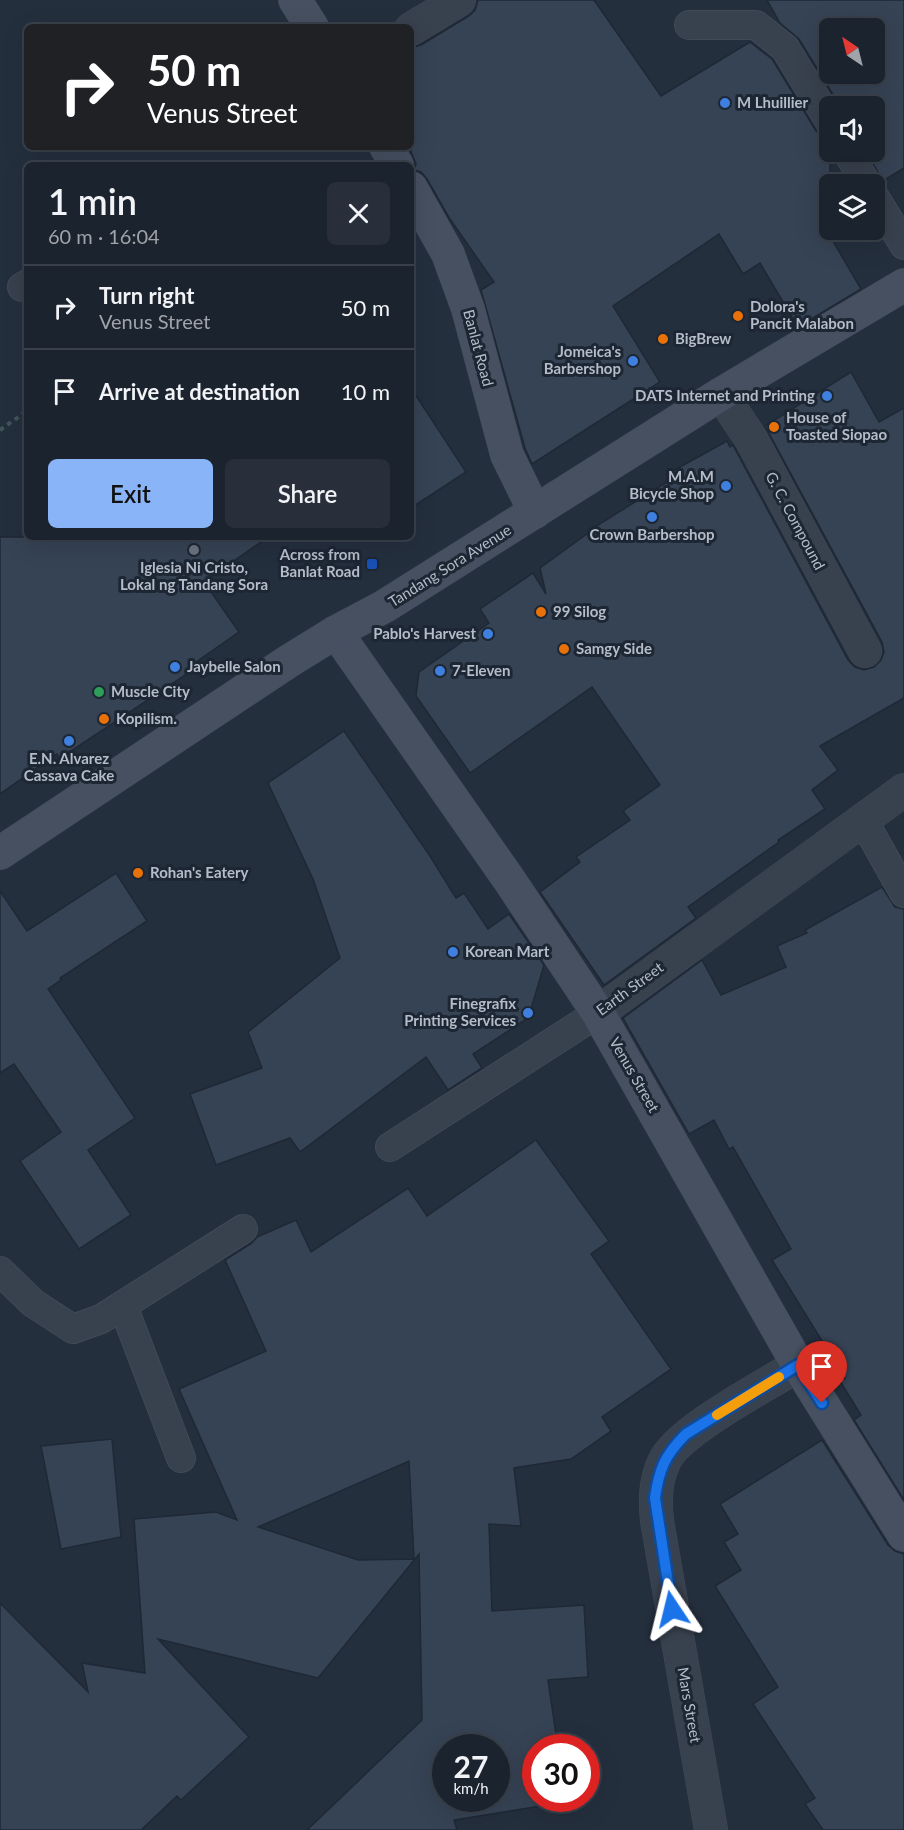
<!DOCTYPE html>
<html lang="en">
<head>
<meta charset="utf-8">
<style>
	:root { --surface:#1b232e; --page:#282f3a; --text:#f1f3f6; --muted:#a0a4aa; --line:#39404a; --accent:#8ab4f8 }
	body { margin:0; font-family:Lato,sans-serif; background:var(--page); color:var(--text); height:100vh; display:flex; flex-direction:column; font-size:22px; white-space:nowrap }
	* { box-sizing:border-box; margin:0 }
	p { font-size:20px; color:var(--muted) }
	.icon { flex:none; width:33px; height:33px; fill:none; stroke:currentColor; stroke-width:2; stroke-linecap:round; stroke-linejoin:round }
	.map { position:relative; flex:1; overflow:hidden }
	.details { position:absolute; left:24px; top:162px; width:390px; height:378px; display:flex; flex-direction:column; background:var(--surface); border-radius:9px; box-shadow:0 6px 24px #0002,0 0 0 2px var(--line) }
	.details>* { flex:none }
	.top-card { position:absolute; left:24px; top:24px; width:390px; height:126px; border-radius:9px; box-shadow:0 6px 24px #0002,0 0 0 2px var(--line); background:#202124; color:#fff; overflow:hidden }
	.needle { width:39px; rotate:325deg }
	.tools { position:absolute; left:819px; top:18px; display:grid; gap:12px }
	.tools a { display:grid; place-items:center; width:66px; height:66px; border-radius:9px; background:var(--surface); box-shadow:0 6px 24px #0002,0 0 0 2px var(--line); font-size:30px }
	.speed { position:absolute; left:432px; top:1734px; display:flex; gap:12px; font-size:30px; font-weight:700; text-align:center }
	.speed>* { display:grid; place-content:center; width:78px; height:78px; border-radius:50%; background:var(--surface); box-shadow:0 6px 24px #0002,0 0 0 2px var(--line); line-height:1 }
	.speed small { font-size:15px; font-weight:400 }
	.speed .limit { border:9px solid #d22; background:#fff; color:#111 }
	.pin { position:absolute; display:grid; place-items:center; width:51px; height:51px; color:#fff; margin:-62px -26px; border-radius:50% 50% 50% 0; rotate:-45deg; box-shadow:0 0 6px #0007 }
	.pin .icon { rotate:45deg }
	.me { position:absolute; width:66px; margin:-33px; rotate:350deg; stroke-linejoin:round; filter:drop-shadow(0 0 4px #0008) }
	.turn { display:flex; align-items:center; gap:21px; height:126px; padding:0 24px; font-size:27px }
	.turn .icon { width:78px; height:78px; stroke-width:2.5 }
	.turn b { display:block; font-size:42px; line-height:51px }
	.round { display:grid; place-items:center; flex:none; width:63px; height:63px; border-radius:9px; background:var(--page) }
	.head { display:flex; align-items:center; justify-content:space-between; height:102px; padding:0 24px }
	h1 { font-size:36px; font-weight:600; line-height:45px }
	.action { display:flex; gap:12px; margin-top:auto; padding:12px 24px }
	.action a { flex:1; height:69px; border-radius:9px; background:var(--accent); color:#111; font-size:24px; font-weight:600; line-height:69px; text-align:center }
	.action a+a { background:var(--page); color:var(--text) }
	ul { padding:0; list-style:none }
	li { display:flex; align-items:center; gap:18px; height:84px; padding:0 24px; border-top:2px solid var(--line) }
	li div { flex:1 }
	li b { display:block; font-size:22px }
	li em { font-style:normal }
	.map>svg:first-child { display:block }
	.building { fill:#364354; stroke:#1f2835; stroke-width:1.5; fill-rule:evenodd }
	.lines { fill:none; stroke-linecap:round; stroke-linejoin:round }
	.lane-casing { stroke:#414a57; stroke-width:30 }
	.street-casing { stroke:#414a57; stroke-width:34 }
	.secondary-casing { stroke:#414a57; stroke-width:34 }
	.path { stroke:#3f5557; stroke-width:4; stroke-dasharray:4.5 4.5; stroke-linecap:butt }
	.lane { stroke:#38414e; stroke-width:28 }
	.street { stroke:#38414e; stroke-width:33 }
	.secondary { stroke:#465061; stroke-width:33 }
	.route-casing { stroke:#114b97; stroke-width:15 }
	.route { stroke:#1a73e8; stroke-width:10 }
	.slow { stroke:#f59e0b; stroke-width:10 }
	.shop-dot { fill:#3f7fe0; stroke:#1d2633; stroke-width:2 }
	.food-dot { fill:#e8710a; stroke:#1d2633; stroke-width:2 }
	.worship-dot { fill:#6b7280; stroke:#1d2633; stroke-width:2 }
	.transit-dot { fill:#1a4fb4; stroke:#1d2633; stroke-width:2 }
	.leisure-dot { fill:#2e9e5b; stroke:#1d2633; stroke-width:2 }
	.labels { text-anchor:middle; stroke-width:6; stroke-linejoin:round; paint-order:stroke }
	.poi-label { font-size:15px; font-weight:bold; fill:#b4bcc9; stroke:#1d2633; text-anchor:start }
	.street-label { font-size:15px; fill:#b4bcc9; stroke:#1d2633 }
</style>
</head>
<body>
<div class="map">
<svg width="904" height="1830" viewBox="0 0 904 1830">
	<rect width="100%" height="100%" fill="#242f3e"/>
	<!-- building -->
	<g class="building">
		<path d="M 478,0 L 594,0 L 661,96 L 750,42 L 772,59 L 816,131 L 822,136 L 830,138 L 830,236 L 861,289 L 798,327 L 760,263 L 743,274 L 719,234 L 613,306 L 660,382 L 532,464 L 525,448 L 481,290 L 494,282 L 450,219 L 427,179 L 421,172 L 414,170 L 416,164 L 411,152 L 411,48 L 421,45 L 469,16 L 475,10 Z"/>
		<path d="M 767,0 L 904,0 L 904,168 L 883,181 L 866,152 L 874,152 L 874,106 L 840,106 L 799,39 L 780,23 ZM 830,28 L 874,28 L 874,74 L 830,74 Z"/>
		<path d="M 851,372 L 879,422 L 904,408 L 904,698 L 820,746 L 838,770 L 812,790 L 825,809 L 778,840 L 779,842 L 688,907 L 696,918 L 604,985 L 540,892 L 580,862 L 576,857 L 630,820 L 623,811 L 660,785 L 592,687 L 470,773 L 416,696 L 419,672 L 489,623 L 480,609 L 533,573 L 546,594 L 540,568 L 591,531 L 590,530 L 672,479 L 669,473 L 727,441 L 730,447 L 733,445 L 735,449 L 848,660 L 855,667 L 864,670 L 874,667 L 881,660 L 884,652 L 882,642 L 765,426 Z"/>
		<path d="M 411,388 L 466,472 L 411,508 Z"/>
		<path d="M 0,537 L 268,537 L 204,582 L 239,632 L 189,667 L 191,671 L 59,759 L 57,754 L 0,794 Z"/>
		<path d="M 344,731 L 430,856 L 456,898 L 464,893 L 488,929 L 509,914 L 544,965 L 531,1009 L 525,1020 L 473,1054 L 482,1068 L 448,1090 L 426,1057 L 300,1152 L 290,1138 L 216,1165 L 190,1094 L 262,1068 L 248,1032 L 340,958 L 313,879 L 268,783 Z"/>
		<path d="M 116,873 L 147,921 L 60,978 L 61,980 L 48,989 L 135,1118 L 88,1150 L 131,1215 L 79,1249 L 20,1161 L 61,1132 L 14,1064 L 0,1073 L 0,891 L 27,931 Z"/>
		<path d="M 882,887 L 895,907 L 904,909 L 904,1500 L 854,1420 L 861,1415 L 840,1381 L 845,1378 L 772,1260 L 791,1249 L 733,1147 L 729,1149 L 714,1120 L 689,1134 L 623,1018 L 702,960 L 721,995 L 786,967 L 777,946 L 807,933 L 805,930 Z"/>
		<path d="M 536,1140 L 609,1241 L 591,1254 L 671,1369 L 602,1417 L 611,1431 L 571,1459 L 514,1468 L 521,1526 L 489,1524 L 492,1611 L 584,1605 L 588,1677 L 548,1680 L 558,1748 L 536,1748 L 536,1798 L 565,1798 L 566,1802 L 454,1820 L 457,1830 L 307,1830 L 422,1720 L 419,1554 L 318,1678 L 158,1639 L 249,1737 L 181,1800 L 177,1796 L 141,1830 L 0,1830 L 0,1603 L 88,1692 L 82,1663 L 145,1673 L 134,1519 L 216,1512 L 237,1520 L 179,1389 L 266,1351 L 225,1260 L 252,1243 L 257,1237 L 296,1220 L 311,1252 L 408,1188 L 427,1216 ZM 409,1461 L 414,1559 L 358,1560 L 258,1527 ZM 446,1748 L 496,1748 L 496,1798 L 446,1798 Z"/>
		<path d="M 112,1439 L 121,1537 L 61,1549 L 41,1446 Z"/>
		<path d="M 822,1440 L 888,1545 L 895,1551 L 904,1554 L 904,1830 L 823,1830 L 805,1804 L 815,1798 L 753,1704 L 778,1687 L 715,1586 L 741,1570 L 724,1542 L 738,1534 L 720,1504 Z"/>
	</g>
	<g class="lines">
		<!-- lane casing -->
		<g class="lane-casing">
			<g id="lane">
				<path d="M 689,25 L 756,25 L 785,48 L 830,122"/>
				<path d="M 847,152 L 867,184"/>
				<path d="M 874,196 L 904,245"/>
				<path d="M 22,287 L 27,284"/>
				<path d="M 863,820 L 904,893"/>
				<path d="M 390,1147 L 598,1013"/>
				<path d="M 0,1271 L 33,1303 L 73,1329 L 101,1319 L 243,1229"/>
				<path d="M 123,1306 L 181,1458"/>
			</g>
		</g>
		<!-- street casing -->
		<g class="street-casing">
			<g id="street">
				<path d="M 411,29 L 459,0"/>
				<path d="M 721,394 L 751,439 L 865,651"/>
				<path d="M 598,1013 L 904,790"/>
				<path d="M 711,1830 L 657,1521 C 655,1500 655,1482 664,1462 C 677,1431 767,1385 798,1365"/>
			</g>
		</g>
		<!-- secondary casing -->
		<g class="secondary-casing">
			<g id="secondary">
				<path d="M 295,0 L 312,27"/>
				<path d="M 386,147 L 397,165"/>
				<path d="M 411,188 L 448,254 L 468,309 L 507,455 L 535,512"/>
				<path d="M 336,632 L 510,881 L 598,1013 L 798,1365 L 904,1535"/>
				<path d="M 0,853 L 289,661 L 336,632 L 385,606 L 721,394 L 904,285"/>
			</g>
		</g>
		<!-- path -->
		<path class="path" d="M 0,430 L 27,411"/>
		<!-- lane -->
		<use href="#lane" class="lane"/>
		<!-- street -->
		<use href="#street" class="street"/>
		<!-- secondary -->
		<use href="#secondary" class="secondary"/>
	</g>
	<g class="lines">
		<!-- route casing -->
		<g class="route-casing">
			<path id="route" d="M 672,1609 L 655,1498 C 659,1469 665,1455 686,1434 L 798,1365 L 822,1403"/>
		</g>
		<!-- route -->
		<use href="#route" class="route"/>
		<!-- slow -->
		<path class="slow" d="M 717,1415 L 779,1377"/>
	</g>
	<!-- markers -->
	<g class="shop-dot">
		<circle cx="725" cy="103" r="6"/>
		<circle cx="633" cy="361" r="6"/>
		<circle cx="827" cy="396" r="6"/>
		<circle cx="726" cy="486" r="6"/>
		<circle cx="652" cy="517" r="6"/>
		<circle cx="488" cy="634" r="6"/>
		<circle cx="175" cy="667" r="6"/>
		<circle cx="440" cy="671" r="6"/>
		<circle cx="69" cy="741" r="6"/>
		<circle cx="453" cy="952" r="6"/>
		<circle cx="528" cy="1013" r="6"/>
	</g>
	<g class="food-dot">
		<circle cx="738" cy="316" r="6"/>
		<circle cx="663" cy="339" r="6"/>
		<circle cx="774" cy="427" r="6"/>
		<circle cx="541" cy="612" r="6"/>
		<circle cx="564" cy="649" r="6"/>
		<circle cx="104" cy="719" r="6"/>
		<circle cx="138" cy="873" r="6"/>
	</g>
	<circle class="worship-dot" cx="194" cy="550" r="6"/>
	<rect class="transit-dot" x="366" y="558" width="12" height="12" rx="3"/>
	<circle class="leisure-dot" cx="99" cy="692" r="6"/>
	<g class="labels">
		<!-- poi labels -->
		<g class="poi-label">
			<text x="737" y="108">M Lhuillier</text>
			<text x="750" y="312">Dolora's<tspan x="750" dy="17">Pancit Malabon</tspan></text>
			<text x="675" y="344">BigBrew</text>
			<text x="621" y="357" text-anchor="end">Jomeica's<tspan x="621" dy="17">Barbershop</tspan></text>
			<text x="815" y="401" text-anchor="end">DATS Internet and Printing</text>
			<text x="786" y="423">House of<tspan x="786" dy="17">Toasted Siopao</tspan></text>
			<text x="714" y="482" text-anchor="end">M.A.M<tspan x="714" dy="17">Bicycle Shop</tspan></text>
			<text x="652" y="540" text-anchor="middle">Crown Barbershop</text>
			<text x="360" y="560" text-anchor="end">Across from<tspan x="360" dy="17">Banlat Road</tspan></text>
			<text x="194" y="573" text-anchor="middle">Iglesia Ni Cristo,<tspan x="194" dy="17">Lokal ng Tandang Sora</tspan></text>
			<text x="553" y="617">99 Silog</text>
			<text x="476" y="639" text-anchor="end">Pablo's Harvest</text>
			<text x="576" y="654">Samgy Side</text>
			<text x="187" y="672">Jaybelle Salon</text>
			<text x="452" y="676">7-Eleven</text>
			<text x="111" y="697">Muscle City</text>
			<text x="116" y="724">Kopilism.</text>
			<text x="69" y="764" text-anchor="middle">E.N. Alvarez<tspan x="69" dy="17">Cassava Cake</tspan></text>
			<text x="150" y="878">Rohan's Eatery</text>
			<text x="465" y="957">Korean Mart</text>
			<text x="516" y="1009" text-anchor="end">Finegrafix<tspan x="516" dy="17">Printing Services</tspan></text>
		</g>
		<!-- street labels -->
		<g class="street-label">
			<text transform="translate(478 348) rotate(75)" y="5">Banlat Road</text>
			<text transform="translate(795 521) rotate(62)" y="5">G. C. Compound</text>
			<text transform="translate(450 566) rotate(-32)" y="5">Tandang Sora Avenue</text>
			<text transform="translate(630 989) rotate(-36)" y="5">Earth Street</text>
			<text transform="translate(634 1075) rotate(60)" y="5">Venus Street</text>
			<text transform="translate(689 1705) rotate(80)" y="5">Mars Street</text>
		</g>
	</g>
</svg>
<div class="tools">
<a><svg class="needle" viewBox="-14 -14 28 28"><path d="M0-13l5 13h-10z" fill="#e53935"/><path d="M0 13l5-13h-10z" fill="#a0a4aa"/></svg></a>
<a><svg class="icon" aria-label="sound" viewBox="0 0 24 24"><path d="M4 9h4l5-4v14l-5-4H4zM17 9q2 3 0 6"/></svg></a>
<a><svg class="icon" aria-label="layers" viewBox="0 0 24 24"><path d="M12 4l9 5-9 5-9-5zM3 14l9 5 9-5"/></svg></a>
</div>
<div class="speed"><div>27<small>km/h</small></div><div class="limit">30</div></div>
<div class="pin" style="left:822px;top:1403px;background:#d93025"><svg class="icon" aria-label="arrive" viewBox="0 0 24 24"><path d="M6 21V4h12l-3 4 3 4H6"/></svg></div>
<svg class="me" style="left:672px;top:1609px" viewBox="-20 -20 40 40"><path d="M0-17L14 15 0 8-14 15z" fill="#1a73e8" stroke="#fff" stroke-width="4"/></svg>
<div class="top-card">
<div class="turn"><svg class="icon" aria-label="right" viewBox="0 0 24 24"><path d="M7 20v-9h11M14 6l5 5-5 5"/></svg><div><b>50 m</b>Venus Street</div></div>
</div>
<section class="details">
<div class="head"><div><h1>1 min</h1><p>60 m · 16:04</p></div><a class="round"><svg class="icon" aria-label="close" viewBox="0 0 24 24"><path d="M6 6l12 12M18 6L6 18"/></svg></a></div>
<ul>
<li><svg class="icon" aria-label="right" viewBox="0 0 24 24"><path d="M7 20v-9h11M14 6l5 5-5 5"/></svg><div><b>Turn right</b><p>Venus Street</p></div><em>50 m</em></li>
<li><svg class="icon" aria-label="arrive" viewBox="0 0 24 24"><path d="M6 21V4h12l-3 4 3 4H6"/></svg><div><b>Arrive at destination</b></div><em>10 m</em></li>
</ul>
<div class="action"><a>Exit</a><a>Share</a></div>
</section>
</div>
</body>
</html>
